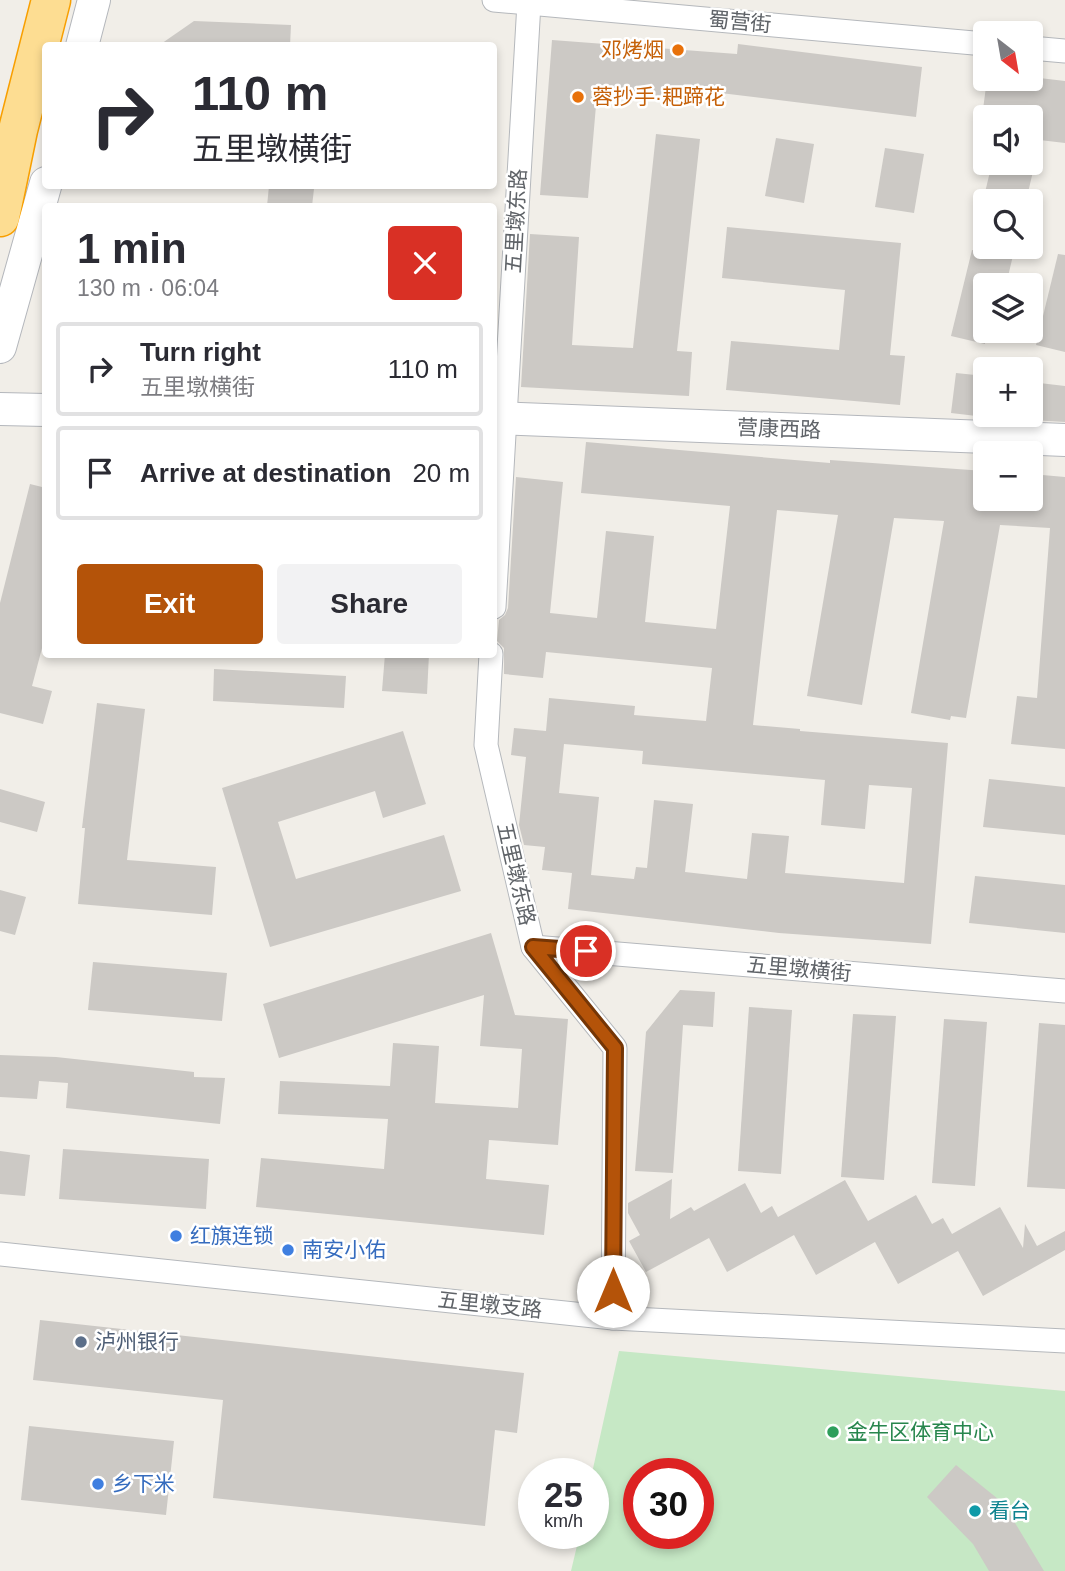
<!DOCTYPE html>
<html lang="en">
<head>
<meta charset="utf-8">
<style>
	:root { --surface:#fff; --page:#f2f2f3; --text:#2b2b33; --muted:#7c7c81; --line:#e1e1e2; --accent:#b45309 }
	body { margin:0; font-family:Helvetica,"Noto Sans SC",sans-serif; background:var(--page); color:var(--text); height:100vh; display:flex; flex-direction:column; font-size:26px; white-space:nowrap }
	* { box-sizing:border-box; margin:0 }
	p { font-size:23px; color:var(--muted) }
	.icon { flex:none; width:38px; height:38px; fill:none; stroke:currentColor; stroke-width:2; stroke-linecap:round; stroke-linejoin:round }
	.map { position:relative; flex:1; overflow:hidden }
	.panel { position:absolute; left:42px; top:203px; width:455px; height:455px; display:flex; flex-direction:column; background:var(--surface); border-radius:7px; box-shadow:0 4px 10px #0003 }
	.panel>* { flex:none }
	.hud { position:absolute; left:42px; top:42px; width:455px; height:147px; border-radius:7px; box-shadow:0 4px 10px #0003; background:#fff; color:var(--text); overflow:hidden }
	.needle { width:46px; rotate:149deg }
	.fabs { position:absolute; left:973px; top:21px; display:grid; gap:14px }
	.fabs a { display:grid; place-items:center; width:70px; height:70px; border-radius:7px; background:var(--surface); box-shadow:0 4px 10px #0003; font-size:35px }
	.speed { position:absolute; left:518px; top:1458px; display:flex; gap:14px; font-size:35px; font-weight:700; text-align:center }
	.speed>* { display:grid; place-content:center; width:91px; height:91px; border-radius:50%; background:var(--surface); box-shadow:0 4px 10px #0003; line-height:1 }
	.speed small { font-size:18px; font-weight:400 }
	.speed .limit { border:10px solid #d22; background:#fff; color:#111 }
	.pin { position:absolute; display:grid; place-items:center; width:60px; height:60px; color:#fff; margin:-30px; border:4px solid #fff; border-radius:50%; box-shadow:0 2px 7px #0007 }
	.me { position:absolute; width:77px; margin:-38px; rotate:0deg; stroke-linejoin:round; filter:drop-shadow(0 0 5px #0008) }
	.turn { display:flex; align-items:center; gap:24px; height:147px; padding:0 35px; font-size:32px }
	.turn .icon { width:91px; height:91px; stroke-width:2.5 }
	.turn b { display:block; font-size:49px; line-height:60px }
	.round { display:grid; place-items:center; flex:none; width:74px; height:74px; border-radius:7px; background:var(--page) }
	.overview { display:flex; align-items:center; justify-content:space-between; height:119px; padding:0 35px }
	h1 { font-size:42px; font-weight:700; line-height:52px }
	.primary-button { display:flex; gap:14px; margin-top:auto; padding:14px 35px }
	.primary-button a { flex:1; height:80px; border-radius:7px; background:var(--accent); color:#fff; font-size:28px; font-weight:700; line-height:80px; text-align:center }
	.primary-button a+a { background:var(--page); color:var(--text) }
	ul { padding:0; list-style:none }
	li { display:flex; align-items:center; gap:21px; height:94px; margin:0 14px 10px; padding:0 21px; border:4px solid var(--line); border-radius:7px }
	li div { flex:1 }
	li b { display:block; font-size:26px }
	li em { font-style:normal }
	.map>svg:first-child { display:block }
	.green { fill:#c6e8c5; fill-rule:evenodd }
	.building { fill:#ccc9c5; fill-rule:evenodd }
	.lines { fill:none; stroke-linecap:round; stroke-linejoin:round }
	.street-casing { stroke:#b5b8bc; stroke-width:25 }
	.secondary-casing { stroke:#b4b7bc; stroke-width:34 }
	.highway-casing { stroke:#f89f00; stroke-width:41 }
	.street { stroke:#fff; stroke-width:23 }
	.secondary { stroke:#fff; stroke-width:32 }
	.highway { stroke:#fddd92; stroke-width:38 }
	.route-casing { stroke:#753606; stroke-width:18 }
	.route { stroke:#b45309; stroke-width:12 }
	.food-dot { fill:#e8710a; stroke:#fff; stroke-width:2.5 }
	.shop-dot { fill:#3f7fe0; stroke:#fff; stroke-width:2.5 }
	.service-dot { fill:#5c6f8a; stroke:#fff; stroke-width:2.5 }
	.leisure-dot { fill:#2e9e5b; stroke:#fff; stroke-width:2.5 }
	.culture-dot { fill:#0f9aa8; stroke:#fff; stroke-width:2.5 }
	.labels { text-anchor:middle; stroke-width:5; stroke-linejoin:round; paint-order:stroke }
	.street-label { font-size:21px; fill:#5f6368; stroke:#fff }
	.food-label { font-size:21px; fill:#c56008; stroke:#fff; text-anchor:end }
	.shop-label { font-size:21px; fill:#366cbe; stroke:#fff; text-anchor:start }
	.service-label { font-size:21px; fill:#4e5e75; stroke:#fff; text-anchor:start }
	.leisure-label { font-size:21px; fill:#27864d; stroke:#fff; text-anchor:start }
	.culture-label { font-size:21px; fill:#0d838f; stroke:#fff; text-anchor:start }
</style>
</head>
<body>
<div class="map">
<svg width="1065" height="1571" viewBox="0 0 1065 1571">
	<rect width="100%" height="100%" fill="#f1eee8"/>
	<!-- green -->
	<path class="green" d="M 619,1351 L 1065,1391 L 1065,1571 L 571,1571 L 580,1533 L 593,1533 L 592,1473 ZM 639,1474 L 698,1474 L 698,1533 L 639,1533 Z"/>
	<!-- building -->
	<g class="building">
		<path d="M 194,21 L 291,25 L 290,46 L 158,46 Z"/>
		<path d="M 552,40 L 737,54 L 738,44 L 922,67 L 916,117 L 704,91 L 703,102 L 597,94 L 588,198 L 540,195 Z"/>
		<path d="M 1031,77 L 1065,81 L 1065,143 L 1031,139 L 1031,117 L 982,117 L 987,79 L 1031,79 Z"/>
		<path d="M 656,134 L 700,139 L 677,351 L 692,352 L 689,396 L 521,387 L 530,234 L 579,237 L 572,345 L 633,348 Z"/>
		<path d="M 776,138 L 814,144 L 804,203 L 765,196 Z"/>
		<path d="M 885,148 L 924,154 L 914,213 L 875,207 Z"/>
		<path d="M 992,163 L 1035,163 L 1026,201 L 983,201 Z"/>
		<path d="M 269,186 L 314,189 L 312,206 L 267,206 Z"/>
		<path d="M 727,227 L 901,243 L 890,355 L 905,356 L 900,405 L 726,390 L 731,341 L 839,350 L 845,290 L 722,278 Z"/>
		<path d="M 997,247 L 1015,247 L 1006,285 L 985,285 L 985,344 L 951,336 L 972,250 L 996,253 Z"/>
		<path d="M 1058,254 L 1065,255 L 1065,352 L 1036,345 Z"/>
		<path d="M 956,373 L 985,376 L 985,417 L 951,413 Z"/>
		<path d="M 1031,382 L 1065,386 L 1065,422 L 1031,420 Z"/>
		<path d="M 586,442 L 830,463 L 830,460 L 985,471 L 985,499 L 1031,499 L 1031,474 L 1065,477 L 1065,749 L 1011,744 L 1017,696 L 1037,698 L 1050,528 L 1000,525 L 966,718 L 951,716 L 950,720 L 911,713 L 944,521 L 894,518 L 862,705 L 807,696 L 838,515 L 777,510 L 753,725 L 800,729 L 800,731 L 948,743 L 931,944 L 779,933 L 568,909 L 572,873 L 542,870 L 545,847 L 524,845 L 519,825 L 526,757 L 511,755 L 514,728 L 546,731 L 549,698 L 635,706 L 634,715 L 706,721 L 712,668 L 546,652 L 543,678 L 504,674 L 504,648 L 497,641 L 499,620 L 505,615 L 508,608 L 516,477 L 563,482 L 550,613 L 597,618 L 606,531 L 654,536 L 645,622 L 716,629 L 730,506 L 581,493 ZM 564,744 L 643,751 L 642,764 L 825,780 L 821,825 L 865,829 L 869,785 L 912,788 L 904,883 L 785,873 L 789,836 L 752,833 L 747,879 L 685,872 L 693,804 L 654,800 L 647,868 L 636,867 L 634,879 L 591,875 L 599,797 L 559,793 Z"/>
		<path d="M 30,484 L 46,488 L 46,633 L 32,686 L 52,691 L 43,724 L 0,713 L 0,603 Z"/>
		<path d="M 385,654 L 429,654 L 427,694 L 382,691 Z"/>
		<path d="M 214,669 L 346,676 L 344,708 L 213,701 Z"/>
		<path d="M 97,703 L 145,709 L 127,860 L 216,867 L 212,915 L 78,904 L 85,828 L 82,828 Z"/>
		<path d="M 403,731 L 426,804 L 383,818 L 375,791 L 278,822 L 296,879 L 444,835 L 461,891 L 270,947 L 222,788 Z"/>
		<path d="M 989,779 L 1065,787 L 1065,835 L 983,827 Z"/>
		<path d="M 0,789 L 45,802 L 37,832 L 0,822 Z"/>
		<path d="M 975,876 L 1065,885 L 1065,933 L 969,923 Z"/>
		<path d="M 0,890 L 26,897 L 15,935 L 0,931 Z"/>
		<path d="M 491,933 L 515,1015 L 568,1019 L 558,1145 L 489,1140 L 486,1179 L 549,1185 L 544,1235 L 256,1207 L 261,1158 L 384,1169 L 388,1119 L 278,1114 L 280,1081 L 390,1086 L 393,1043 L 439,1046 L 435,1103 L 518,1108 L 522,1049 L 480,1046 L 484,995 L 279,1058 L 263,1004 Z"/>
		<path d="M 93,962 L 227,973 L 222,1021 L 88,1010 Z"/>
		<path d="M 680,990 L 715,992 L 713,1027 L 683,1025 L 673,1173 L 635,1171 L 646,1032 Z"/>
		<path d="M 749,1007 L 792,1010 L 781,1174 L 738,1171 Z"/>
		<path d="M 853,1014 L 896,1016 L 884,1180 L 841,1177 Z"/>
		<path d="M 944,1019 L 987,1022 L 975,1186 L 932,1183 Z"/>
		<path d="M 1039,1023 L 1065,1025 L 1065,1189 L 1027,1187 Z"/>
		<path d="M 0,1055 L 56,1057 L 194,1072 L 194,1077 L 225,1078 L 220,1124 L 66,1108 L 68,1083 L 39,1081 L 37,1099 L 0,1097 Z"/>
		<path d="M 63,1149 L 209,1159 L 206,1209 L 59,1199 Z"/>
		<path d="M 0,1151 L 30,1155 L 25,1196 L 0,1194 Z"/>
		<path d="M 672,1179 L 670,1219 L 691,1207 L 694,1211 L 745,1183 L 761,1213 L 772,1206 L 778,1217 L 845,1180 L 868,1221 L 916,1195 L 932,1224 L 943,1218 L 952,1234 L 1000,1207 L 1023,1248 L 1025,1224 L 1037,1246 L 1065,1231 L 1065,1250 L 983,1296 L 958,1251 L 898,1284 L 875,1242 L 816,1275 L 794,1235 L 727,1272 L 709,1238 L 646,1272 L 629,1241 L 640,1235 L 628,1213 L 628,1203 Z"/>
		<path d="M 40,1320 L 524,1373 L 517,1433 L 495,1430 L 485,1526 L 213,1498 L 223,1400 L 33,1380 Z"/>
		<path d="M 29,1426 L 174,1441 L 166,1515 L 21,1500 Z"/>
		<path d="M 956,1465 L 1003,1503 L 1044,1571 L 989,1571 L 973,1544 L 927,1497 Z"/>
	</g>
	<g class="lines">
		<!-- street casing -->
		<g class="street-casing">
			<g id="street">
				<path d="M 494,0 L 985,44"/>
				<path d="M 1031,48 L 1065,51"/>
				<path d="M 494,607 L 529,3"/>
				<path d="M 491,654 L 486,745 L 533,947 L 615,1048 L 613,1318"/>
				<path d="M 533,947 L 1065,991"/>
				<path d="M 0,1254 L 613,1318 L 1065,1341"/>
			</g>
		</g>
		<!-- secondary casing -->
		<g class="secondary-casing">
			<g id="secondary">
				<path d="M 82,46 L 94,0"/>
				<path d="M 0,347 L 46,183"/>
				<path d="M 0,409 L 46,410"/>
				<path d="M 494,418 L 1065,440"/>
			</g>
		</g>
		<!-- highway casing -->
		<g class="highway-casing">
			<path id="highway" d="M 0,217 L 18,130 L 51,0"/>
		</g>
		<!-- street -->
		<use href="#street" class="street"/>
		<!-- secondary -->
		<use href="#secondary" class="secondary"/>
		<!-- highway -->
		<use href="#highway" class="highway"/>
	</g>
	<g class="lines">
		<!-- route casing -->
		<g class="route-casing">
			<path id="route" d="M 586,951 L 533,947 L 615,1048 L 613,1291"/>
		</g>
		<!-- route -->
		<use href="#route" class="route"/>
	</g>
	<!-- markers -->
	<g class="food-dot">
		<circle cx="678" cy="50" r="7"/>
		<circle cx="578" cy="97" r="7"/>
	</g>
	<g class="shop-dot">
		<circle cx="176" cy="1236" r="7"/>
		<circle cx="288" cy="1250" r="7"/>
		<circle cx="98" cy="1484" r="7"/>
	</g>
	<circle class="service-dot" cx="81" cy="1342" r="7"/>
	<circle class="leisure-dot" cx="833" cy="1432" r="7"/>
	<circle class="culture-dot" cx="975" cy="1511" r="7"/>
	<g class="labels">
		<!-- street labels -->
		<g class="street-label">
			<text transform="translate(740 22) rotate(5)" y="7">蜀营街</text>
			<text transform="translate(516 221) rotate(-87)" y="7">五里墩东路</text>
			<text transform="translate(779 429) rotate(2)" y="7">营康西路</text>
			<text transform="translate(516 874) rotate(77)" y="7">五里墩东路</text>
			<text transform="translate(799 969) rotate(5)" y="7">五里墩横街</text>
			<text transform="translate(490 1305) rotate(6)" y="7">五里墩支路</text>
		</g>
		<!-- food labels -->
		<g class="food-label">
			<text x="664" y="57">邓烤烟</text>
			<text x="592" y="104" text-anchor="start">蓉抄手·耙蹄花</text>
		</g>
		<!-- shop labels -->
		<g class="shop-label">
			<text x="190" y="1243">红旗连锁</text>
			<text x="302" y="1257">南安小佑</text>
			<text x="112" y="1491">乡下米</text>
		</g>
		<!-- service labels -->
		<g class="service-label">
			<text x="95" y="1349">泸州银行</text>
		</g>
		<!-- leisure labels -->
		<g class="leisure-label">
			<text x="847" y="1439">金牛区体育中心</text>
		</g>
		<!-- culture labels -->
		<g class="culture-label">
			<text x="989" y="1518">看台</text>
		</g>
	</g>
</svg>
<div class="fabs">
<a><svg class="needle" viewBox="-14 -14 28 28"><path d="M0-13l5 13h-10z" fill="#e53935"/><path d="M0 13l5-13h-10z" fill="#7c7c81"/></svg></a>
<a><svg class="icon" aria-label="sound" viewBox="0 0 24 24"><path d="M4 9h4l5-4v14l-5-4H4zM17 9q2 3 0 6"/></svg></a>
<a><svg class="icon" aria-label="search" viewBox="0 0 24 24"><circle cx="10" cy="10" r="6"/><path d="M15 15l6 6"/></svg></a>
<a><svg class="icon" aria-label="layers" viewBox="0 0 24 24"><path d="M12 4l9 5-9 5-9-5zM3 14l9 5 9-5"/></svg></a>
<a>+</a>
<a>−</a>
</div>
<div class="speed"><div>25<small>km/h</small></div><div class="limit">30</div></div>
<div class="pin" style="left:586px;top:951px;background:#d93025"><svg class="icon" aria-label="arrive" viewBox="0 0 24 24"><path d="M6 21V4h12l-3 4 3 4H6"/></svg></div>
<svg class="me" style="left:613px;top:1291px" viewBox="-20 -20 40 40"><circle r="19" fill="#fff"/><path d="M0-13L10 11 0 6-10 11z" fill="#b45309"/></svg>
<div class="hud">
<div class="turn"><svg class="icon" aria-label="right" viewBox="0 0 24 24"><path d="M7 20v-9h11M14 6l5 5-5 5"/></svg><div><b>110 m</b>五里墩横街</div></div>
</div>
<section class="panel">
<div class="overview"><div><h1>1 min</h1><p>130 m · 06:04</p></div><a class="round" style="background:#d93025;color:#fff"><svg class="icon" aria-label="close" viewBox="0 0 24 24"><path d="M6 6l12 12M18 6L6 18"/></svg></a></div>
<ul>
<li><svg class="icon" aria-label="right" viewBox="0 0 24 24"><path d="M7 20v-9h11M14 6l5 5-5 5"/></svg><div><b>Turn right</b><p>五里墩横街</p></div><em>110 m</em></li>
<li><svg class="icon" aria-label="arrive" viewBox="0 0 24 24"><path d="M6 21V4h12l-3 4 3 4H6"/></svg><div><b>Arrive at destination</b></div><em>20 m</em></li>
</ul>
<div class="primary-button"><a>Exit</a><a>Share</a></div>
</section>
</div>
</body>
</html>
